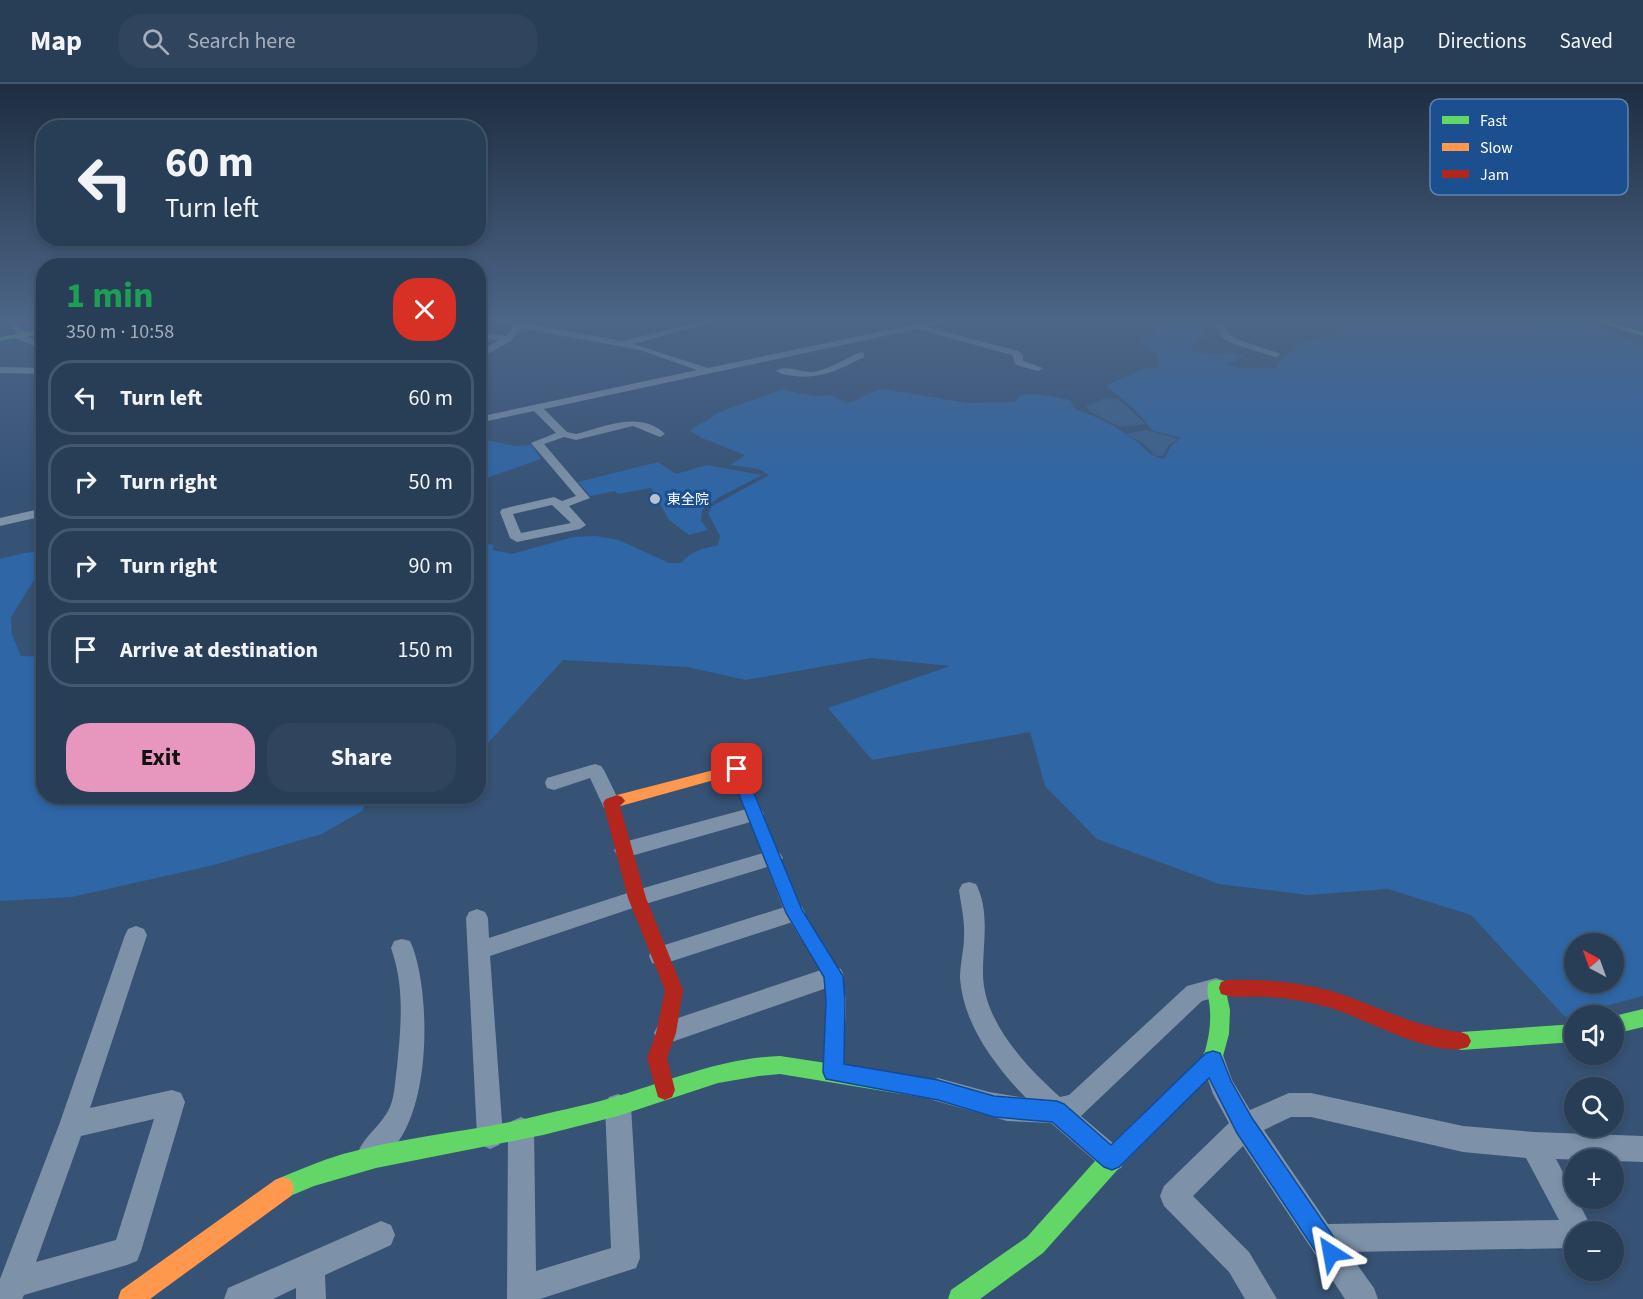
<!DOCTYPE html>
<html lang="en">
<head>
<meta charset="utf-8">
<style>
	:root { --surface:#283e57; --page:#30455d; --text:#f1f3f6; --muted:#a5aeba; --line:#44576d; --accent:#e797bd }
	body { margin:0; font-family:"Source Sans 3","Noto Sans JP",sans-serif; background:var(--page); color:var(--text); height:100vh; display:flex; flex-direction:column; font-size:22px; white-space:nowrap }
	* { box-sizing:border-box; margin:0 }
	p { font-size:20px; color:var(--muted) }
	.icon { flex:none; width:33px; height:33px; fill:none; stroke:currentColor; stroke-width:2; stroke-linecap:round; stroke-linejoin:round }
	.map { position:relative; flex:1; overflow:hidden }
	.side { position:absolute; left:36px; top:174px; width:450px; height:546px; display:flex; flex-direction:column; background:var(--surface); border-radius:24px; box-shadow:0 3px 9px #0003,0 0 0 2px var(--line) }
	.side>* { flex:none }
	.top-card { position:absolute; left:36px; top:36px; width:450px; height:126px; border-radius:24px; box-shadow:0 3px 9px #0003,0 0 0 2px var(--line); background:#283e57; color:var(--text); overflow:hidden }
	.needle { width:39px; rotate:319deg }
	.controls { position:absolute; left:1564px; top:849px; display:grid; gap:12px }
	.controls a { display:grid; place-items:center; width:60px; height:60px; border-radius:50%; background:var(--surface); box-shadow:0 3px 9px #0003,0 0 0 2px var(--line); font-size:30px }
	.pin { position:absolute; display:grid; place-items:center; width:51px; height:51px; color:#fff; margin:-26px; border-radius:12px; box-shadow:0 3px 9px #0006 }
	.me { position:absolute; width:66px; margin:-33px; rotate:326deg; stroke-linejoin:round; filter:drop-shadow(0 0 4px #0008) }
	.turn { display:flex; align-items:center; gap:21px; height:126px; padding:0 30px; font-size:27px }
	.turn .icon { width:78px; height:78px; stroke-width:2.5 }
	.turn b { display:block; font-size:42px; line-height:51px }
	.round { display:grid; place-items:center; flex:none; width:63px; height:63px; border-radius:24px; background:var(--page) }
	.head { display:flex; align-items:center; justify-content:space-between; height:102px; padding:0 30px }
	h1 { font-size:36px; font-weight:700; line-height:45px; color:#1e9e55 }
	.primary-button { display:flex; gap:12px; margin-top:auto; padding:12px 30px }
	.primary-button a { flex:1; height:69px; border-radius:24px; background:var(--accent); color:#111; font-size:24px; font-weight:700; line-height:69px; text-align:center }
	.primary-button a+a { background:var(--page); color:var(--text) }
	ul { padding:0; list-style:none }
	li { display:flex; align-items:center; gap:18px; height:75px; margin:0 12px 9px; padding:0 18px; border:3px solid var(--line); border-radius:24px }
	li div { flex:1 }
	li b { display:block; font-size:22px }
	li em { font-style:normal }
	header { display:flex; align-items:center; gap:36px; box-sizing:border-box; height:84px; padding:0 30px; background:var(--surface); border-bottom:2px solid var(--line) }
	header strong { font-size:28px }
	nav { display:flex; gap:33px; margin-inline-start:auto; font-size:21px }
	.search { width:420px; height:54px; background:var(--page); display:flex; align-items:center; gap:15px; box-sizing:border-box; padding:0 21px; border-radius:24px; color:var(--muted); font-size:22px }
	.map>svg:first-child { display:block }
	.green { fill:#2f66a5; fill-rule:evenodd }
	.water { fill:#3b618d }
	.lines { fill:none; stroke-linecap:round; stroke-linejoin:round }
	.stream { stroke:#3b618d; stroke-width:2 }
	.street { fill:#7d92a8; fill-rule:evenodd }
	.fast { fill:#63d668; fill-rule:evenodd }
	.slow { fill:#ff974d; fill-rule:evenodd }
	.jam { fill:#b3261e; fill-rule:evenodd }
	.route { fill:#1a73e8; stroke:#114b97; stroke-width:1.5 }
	.poi-dot { fill:#b9c2ce; stroke:#1b4f8f; stroke-width:2 }
	.labels { text-anchor:middle; stroke-width:6; stroke-linejoin:round; paint-order:stroke }
	.far-poi-label { font-size:14px; fill:#fff; stroke:#1b4f8f; text-anchor:start }
	.key { fill:#1b4f8f; stroke:#5f84b1; stroke-width:1.5 }
	.key-label { font-size:16px; fill:#fff }
</style>
</head>
<body>
<header>
<strong>Map</strong>
<div class="search"><svg class="icon" aria-label="search" viewBox="0 0 24 24"><circle cx="10" cy="10" r="6"/><path d="M15 15l6 6"/></svg>Search here</div>
<nav><a>Map</a><a>Directions</a><a>Saved</a></nav>
</header>
<div class="map">
<svg width="1643" height="1215" viewBox="0 0 1643 1215">
	<rect width="100%" height="100%" fill="#365274"/>
	<!-- green -->
	<g class="green">
		<path d="M 1367,237 L 1583,237 L 1643,261 L 1643,912 L 1565,933 L 1471,831 L 1388,805 L 1308,811 L 1219,800 L 1097,755 L 1045,702 L 1030,648 L 872,676 L 828,624 L 950,582 L 871,574 L 746,596 L 687,583 L 563,576 L 488,659 L 479,662 L 479,458 L 494,461 L 492,466 L 512,470 L 573,453 L 596,452 L 619,456 L 669,479 L 681,479 C 691,467 704,464 718,461 L 720,452 L 708,429 L 712,422 L 769,391 L 759,385 L 730,381 L 745,371 L 702,354 L 690,347 C 698,339 709,337 717,329 L 781,306 L 817,312 L 830,311 L 847,319 C 862,316 870,306 884,305 L 967,319 L 1015,318 L 1020,311 L 1038,310 L 1070,316 L 1076,326 C 1098,332 1119,344 1136,357 C 1149,367 1146,370 1164,375 L 1171,362 L 1181,354 L 1151,346 C 1147,335 1116,308 1105,302 L 1143,285 L 1160,283 L 1155,267 L 1145,263 L 1141,256 L 1154,253 L 1156,249 L 1150,244 C 1166,240 1190,237 1205,244 L 1202,246 L 1206,250 L 1193,258 L 1191,266 C 1208,274 1226,266 1244,272 L 1225,280 C 1242,287 1260,283 1278,285 L 1278,279 L 1287,270 L 1295,268 L 1291,265 C 1306,251 1334,260 1343,241 ZM 1575,860 L 1614,860 L 1614,898 L 1575,898 Z"/>
		<path d="M 479,355 L 516,362 L 532,361 L 541,375 L 489,393 L 479,403 L 482,408 L 479,410 Z"/>
		<path d="M 658,378 L 676,390 L 707,381 L 762,391 L 718,414 L 702,426 L 701,437 L 708,446 L 689,451 L 669,436 L 651,404 L 618,410 L 615,407 L 590,412 L 578,398 Z"/>
		<path d="M 43,467 L 43,482 L 11,533 L 12,551 L 21,572 L 43,573 L 44,712 L 369,713 L 362,727 L 322,750 L 210,782 L 72,813 L 0,817 L 0,475 L 24,469 Z"/>
	</g>
	<!-- water -->
	<g class="water">
		<path d="M 1105,314 L 1118,315 L 1146,340 L 1120,343 L 1091,328 L 1086,322 Z"/>
		<path d="M 1146,346 L 1179,355 L 1169,361 L 1163,372 L 1156,372 L 1141,358 L 1126,350 Z"/>
	</g>
	<g class="lines">
		<!-- stream -->
		<path class="stream" d="M 580,250 L 571,247 L 591,237"/>
		<!-- street -->
		<g class="street">
			<path d="M 6,237 L 15,237 L 27,249 L 27,253 L 44,259 L 44,265 L 14,254 L 14,250 L 18,250 Z"/>
			<path d="M 495,237 L 512,237 L 622,257 L 703,237 L 717,237 L 633,260 L 708,284 L 930,237 L 946,237 L 927,243 L 1018,267 L 1023,271 L 1023,277 L 1043,284 L 1038,287 L 1016,281 L 1012,271 L 917,245 L 544,325 L 567,348 L 576,350 C 605,343 640,326 665,350 L 660,353 L 633,342 L 576,356 L 564,353 L 544,360 L 590,414 L 569,422 L 586,441 L 580,445 L 517,458 L 510,454 L 500,428 L 502,425 L 554,413 L 562,417 L 576,412 L 531,359 L 556,349 L 534,327 L 478,339 L 478,333 L 697,286 L 640,266 L 521,244 L 511,257 L 478,275 L 478,268 L 499,256 L 478,254 L 478,248 L 506,252 L 514,242 ZM 552,421 L 571,439 L 521,449 L 513,430 Z"/>
			<path d="M 1211,237 L 1224,238 L 1228,250 L 1242,257 L 1281,270 L 1276,273 L 1236,261 L 1221,253 L 1217,241 Z"/>
			<path d="M 861,268 L 864,269 L 864,273 C 841,285 821,295 795,292 C 788,291 782,291 776,287 C 786,280 801,289 813,288 C 831,285 845,274 861,268 Z"/>
			<path d="M 0,283 L 44,284 L 44,290 L 0,289 Z"/>
			<path d="M 44,424 L 44,432 L 0,442 L 0,434 Z"/>
			<path d="M 44,505 L 44,517 L 36,516 L 34,513 L 39,506 Z"/>
			<path d="M 595,680 L 601,682 L 604,686 L 620,719 L 618,724 L 611,726 L 604,724 L 590,694 L 554,706 L 547,704 L 545,699 L 547,694 Z"/>
			<path d="M 754,723 L 761,725 L 764,730 L 761,735 L 624,774 L 617,771 L 614,766 L 617,761 L 624,758 Z"/>
			<path d="M 773,766 L 780,769 L 783,774 L 780,779 L 639,822 L 490,872 L 503,1052 L 499,1061 L 490,1065 L 481,1061 L 477,1052 L 466,834 L 469,828 L 477,825 L 485,828 L 488,834 L 489,854 L 637,806 Z"/>
			<path d="M 969,798 L 976,800 C 990,827 983,858 983,887 C 982,937 1025,981 1060,1013 L 1069,1011 L 1187,902 L 1216,894 L 1224,897 L 1227,904 L 1224,911 L 1202,917 L 1081,1032 L 1121,1066 L 1125,1075 L 1121,1084 L 1112,1088 L 1103,1084 L 1051,1039 L 1007,1037 L 929,1015 L 925,1006 L 929,997 L 938,994 L 989,1008 L 1026,1014 C 995,982 963,940 960,894 C 960,880 964,866 964,852 C 965,837 961,821 959,806 L 962,800 Z"/>
			<path d="M 794,820 L 802,823 L 805,829 L 802,835 L 660,881 L 652,879 L 649,872 L 652,865 Z"/>
			<path d="M 136,842 L 144,845 L 147,851 L 90,1024 L 172,1006 L 181,1009 L 185,1018 L 141,1167 L 137,1177 L 127,1181 L 24,1211 L 22,1215 L 0,1215 L 0,1195 L 59,1041 L 125,851 L 128,845 ZM 154,1035 L 116,1156 L 36,1178 L 81,1052 Z"/>
			<path d="M 402,855 L 410,857 L 413,864 C 432,917 433,1055 371,1081 L 362,1077 L 358,1068 C 365,1051 382,1041 390,1023 C 395,1011 395,996 397,983 C 401,942 405,903 391,864 L 394,857 Z"/>
			<path d="M 833,882 L 841,885 L 844,892 L 841,899 L 666,960 L 658,957 L 654,949 L 658,941 L 666,938 Z"/>
			<path d="M 1213,965 L 1222,968 L 1232,996 L 1250,1026 L 1289,1009 L 1311,1009 L 1463,1042 L 1534,1048 L 1643,1052 L 1643,1078 L 1556,1075 L 1594,1148 L 1575,1148 L 1575,1164 L 1348,1168 L 1374,1204 L 1378,1215 L 1345,1215 L 1243,1062 L 1193,1112 L 1249,1168 L 1277,1215 L 1245,1215 L 1229,1188 L 1164,1122 L 1160,1112 L 1164,1102 L 1229,1039 L 1213,1010 L 1201,976 L 1204,968 ZM 1291,1033 L 1311,1033 L 1463,1068 L 1526,1074 L 1559,1136 L 1328,1140 L 1264,1046 Z"/>
			<path d="M 618,1010 L 627,1013 L 631,1022 L 640,1174 L 636,1184 L 540,1215 L 507,1215 L 508,1046 L 512,1037 L 521,1033 L 530,1037 L 534,1046 L 536,1187 L 611,1164 L 605,1022 L 609,1013 Z"/>
			<path d="M 381,1137 L 391,1141 L 395,1151 L 391,1161 L 325,1191 L 326,1215 L 296,1215 L 296,1204 L 273,1215 L 224,1215 L 228,1204 Z"/>
		</g>
		<!-- fast -->
		<g class="fast">
			<path d="M 1594,237 L 1604,237 L 1643,248 L 1643,252 Z"/>
			<path d="M 44,245 L 44,249 L 0,257 L 0,253 Z"/>
			<path d="M 1216,896 L 1235,898 L 1237,904 L 1235,910 L 1227,912 L 1230,926 L 1229,950 L 1220,983 L 1120,1083 L 1043,1169 L 980,1215 L 948,1215 L 951,1206 L 1027,1153 L 1104,1067 L 1204,971 C 1208,957 1211,942 1210,927 C 1210,917 1205,908 1209,898 Z"/>
			<path d="M 1643,925 L 1643,943 L 1614,950 L 1614,932 Z"/>
			<path d="M 1575,940 L 1575,958 L 1461,966 L 1454,963 L 1451,957 L 1454,951 L 1461,948 Z"/>
			<path d="M 780,972 L 938,996 L 945,999 L 948,1006 L 945,1013 L 938,1016 L 780,990 L 759,992 L 718,999 L 618,1032 L 543,1051 L 376,1084 L 314,1102 L 283,1115 L 275,1112 L 272,1104 L 275,1096 C 298,1086 320,1077 343,1070 C 410,1051 479,1047 545,1030 C 570,1024 596,1019 621,1011 C 674,995 724,974 780,972 Z"/>
		</g>
		<!-- slow -->
		<g class="slow">
			<path d="M 737,680 L 742,681 L 744,685 L 802,826 L 842,892 L 846,917 L 843,988 L 840,995 L 833,998 L 826,995 L 823,988 L 826,917 L 824,893 L 785,829 L 732,691 L 617,723 L 612,721 L 609,717 L 612,713 L 617,711 Z"/>
			<path d="M 283,1093 L 291,1096 L 294,1104 L 291,1112 L 150,1215 L 118,1215 L 121,1206 L 275,1096 Z"/>
		</g>
		<!-- jam -->
		<g class="jam">
			<path d="M 617,711 L 622,713 L 625,717 L 620,722 L 646,814 L 683,906 L 676,949 L 667,974 L 675,1006 L 672,1013 L 665,1016 L 658,1013 L 647,974 L 656,949 L 665,906 L 628,814 L 603,719 L 606,715 Z"/>
			<path d="M 1228,896 C 1265,895 1302,898 1338,909 C 1379,923 1417,944 1461,948 L 1468,951 L 1471,957 L 1468,963 C 1438,975 1370,938 1340,927 C 1317,919 1292,914 1267,913 C 1253,912 1235,915 1221,910 L 1219,904 L 1221,898 Z"/>
		</g>
	</g>
	<!-- sky -->
	<linearGradient id="sky" x2="0" y2="1"><stop stop-color="#1e2d40"/><stop offset="0.58" stop-color="#4c6688"/><stop offset="1" stop-color="#4c6688" stop-opacity="0"/></linearGradient>
	<rect width="1643" height="407" fill="url(#sky)"/>
	<!-- route -->
	<path class="route" d="M 737,680 L 744,685 L 802,826 L 843,892 L 845,917 L 844,980 L 938,996 L 994,1012 L 1057,1017 L 1064,1020 L 1111,1061 L 1206,969 L 1213,967 L 1220,969 L 1231,997 L 1252,1034 L 1339,1161 L 1343,1169 L 1339,1177 L 1331,1181 L 1322,1177 L 1237,1049 L 1209,994 L 1119,1083 L 1112,1086 L 1104,1083 L 1052,1038 L 994,1033 L 938,1016 L 826,995 L 823,988 L 826,917 L 824,893 L 786,829 L 729,685 Z"/>
	<!-- markers -->
	<circle class="poi-dot" cx="655" cy="415" r="6"/>
	<g class="labels">
		<!-- far-poi labels -->
		<g class="far-poi-label">
			<text x="667" y="420">東全院</text>
		</g>
	</g>
	<!-- legend -->
	<rect x="1430" y="15" width="198" height="96" rx="9" class="key"/>
	<rect x="1442" y="32" width="27" height="8" fill="#63d668"/>
	<rect x="1442" y="59" width="27" height="8" fill="#ff974d"/>
	<rect x="1442" y="86" width="27" height="8" fill="#b3261e"/>
	<g class="key-label">
		<text x="1480" y="42">Fast</text>
		<text x="1480" y="69">Slow</text>
		<text x="1480" y="96">Jam</text>
	</g>
</svg>
<div class="controls">
<a><svg class="needle" viewBox="-14 -14 28 28"><path d="M0-13l5 13h-10z" fill="#e53935"/><path d="M0 13l5-13h-10z" fill="#a5aeba"/></svg></a>
<a><svg class="icon" aria-label="sound" viewBox="0 0 24 24"><path d="M4 9h4l5-4v14l-5-4H4zM17 9q2 3 0 6"/></svg></a>
<a><svg class="icon" aria-label="search" viewBox="0 0 24 24"><circle cx="10" cy="10" r="6"/><path d="M15 15l6 6"/></svg></a>
<a>+</a>
<a>−</a>
</div>
<div class="pin" style="left:737px;top:685px;background:#d93025"><svg class="icon" aria-label="arrive" viewBox="0 0 24 24"><path d="M6 21V4h12l-3 4 3 4H6"/></svg></div>
<svg class="me" style="left:1331px;top:1169px" viewBox="-20 -20 40 40"><path d="M0-17L14 15 0 8-14 15z" fill="#1a73e8" stroke="#fff" stroke-width="4"/></svg>
<div class="top-card">
<div class="turn"><svg class="icon" aria-label="left" viewBox="0 0 24 24"><path d="M17 20v-9H6M10 6l-5 5 5 5"/></svg><div><b>60 m</b>Turn left</div></div>
</div>
<section class="side">
<div class="head"><div><h1>1 min</h1><p>350 m · 10:58</p></div><a class="round" style="background:#d93025;color:#fff"><svg class="icon" aria-label="close" viewBox="0 0 24 24"><path d="M6 6l12 12M18 6L6 18"/></svg></a></div>
<ul>
<li><svg class="icon" aria-label="left" viewBox="0 0 24 24"><path d="M17 20v-9H6M10 6l-5 5 5 5"/></svg><div><b>Turn left</b></div><em>60 m</em></li>
<li><svg class="icon" aria-label="right" viewBox="0 0 24 24"><path d="M7 20v-9h11M14 6l5 5-5 5"/></svg><div><b>Turn right</b></div><em>50 m</em></li>
<li><svg class="icon" aria-label="right" viewBox="0 0 24 24"><path d="M7 20v-9h11M14 6l5 5-5 5"/></svg><div><b>Turn right</b></div><em>90 m</em></li>
<li><svg class="icon" aria-label="arrive" viewBox="0 0 24 24"><path d="M6 21V4h12l-3 4 3 4H6"/></svg><div><b>Arrive at destination</b></div><em>150 m</em></li>
</ul>
<div class="primary-button"><a>Exit</a><a>Share</a></div>
</section>
</div>
</body>
</html>
